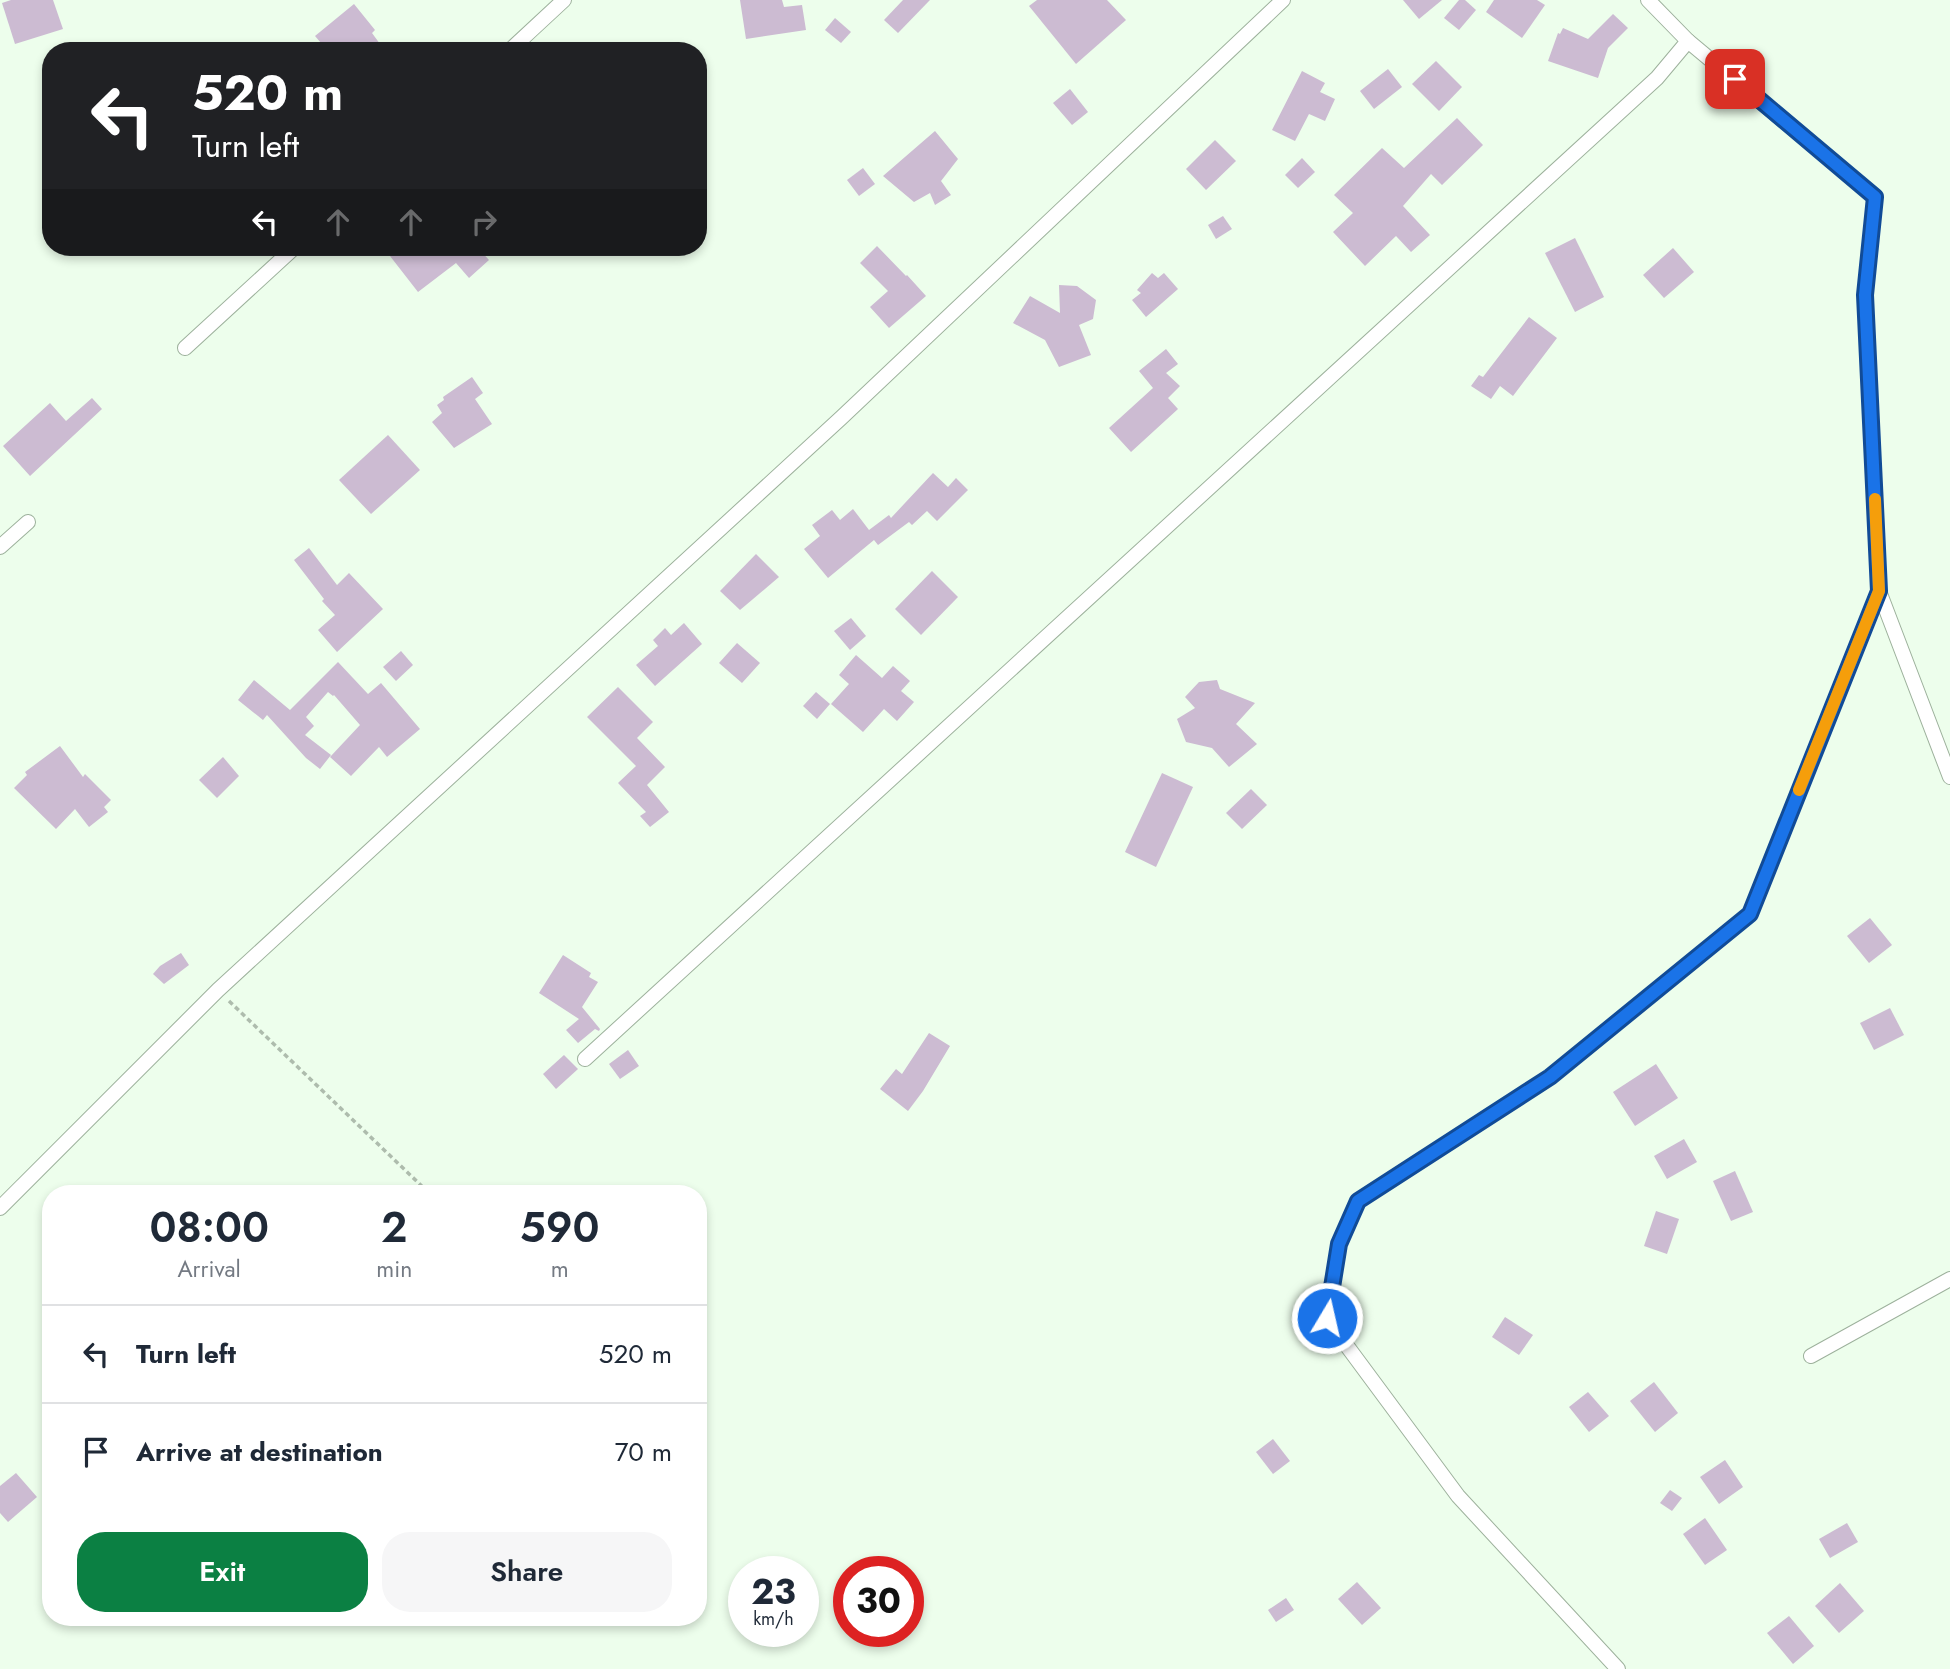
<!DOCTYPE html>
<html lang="en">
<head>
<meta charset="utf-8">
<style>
	:root { --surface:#fff; --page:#f6f6f7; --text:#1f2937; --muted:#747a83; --line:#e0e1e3; --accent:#0b8043 }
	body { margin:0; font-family:Jost,sans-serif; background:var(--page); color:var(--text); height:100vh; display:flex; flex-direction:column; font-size:26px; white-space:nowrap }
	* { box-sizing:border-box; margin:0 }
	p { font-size:23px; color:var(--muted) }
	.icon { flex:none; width:38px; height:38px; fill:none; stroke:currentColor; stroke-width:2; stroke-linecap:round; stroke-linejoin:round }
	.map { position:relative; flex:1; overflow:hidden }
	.drawer { position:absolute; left:42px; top:1185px; width:665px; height:441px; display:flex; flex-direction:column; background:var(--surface); border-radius:28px; box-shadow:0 4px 10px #0003 }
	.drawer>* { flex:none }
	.hud { position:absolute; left:42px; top:42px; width:665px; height:214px; border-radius:28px; box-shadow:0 4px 10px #0003; background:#202124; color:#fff; overflow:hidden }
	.speed { position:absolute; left:728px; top:1556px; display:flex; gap:14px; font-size:35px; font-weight:700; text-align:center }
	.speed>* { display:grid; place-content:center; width:91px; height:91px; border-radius:50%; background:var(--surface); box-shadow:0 4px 10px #0003; line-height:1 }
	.speed small { font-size:18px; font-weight:400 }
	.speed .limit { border:10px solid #d22; background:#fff; color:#111 }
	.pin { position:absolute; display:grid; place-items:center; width:60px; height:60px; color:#fff; margin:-30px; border-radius:14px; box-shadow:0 4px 10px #0006 }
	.me { position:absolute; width:77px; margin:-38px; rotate:9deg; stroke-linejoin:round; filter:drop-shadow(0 0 5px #0008) }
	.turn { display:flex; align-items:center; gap:24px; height:147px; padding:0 35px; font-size:32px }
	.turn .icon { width:91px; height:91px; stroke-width:2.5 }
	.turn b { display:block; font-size:49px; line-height:60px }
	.lanes { display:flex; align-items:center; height:66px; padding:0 35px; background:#0003; justify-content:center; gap:35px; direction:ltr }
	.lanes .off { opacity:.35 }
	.eta { display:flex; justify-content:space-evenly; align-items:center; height:119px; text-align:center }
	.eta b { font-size:42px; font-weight:600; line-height:49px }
	.button { display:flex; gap:14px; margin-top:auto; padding:14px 35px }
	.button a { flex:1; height:80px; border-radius:28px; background:var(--accent); color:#fff; font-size:28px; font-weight:600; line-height:80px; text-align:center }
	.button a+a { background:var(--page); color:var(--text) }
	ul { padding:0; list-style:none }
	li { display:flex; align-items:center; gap:21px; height:98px; padding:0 35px; border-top:2px solid var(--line) }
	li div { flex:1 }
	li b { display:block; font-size:26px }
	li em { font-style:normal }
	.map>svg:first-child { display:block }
	.building { fill:#ccbbd2 }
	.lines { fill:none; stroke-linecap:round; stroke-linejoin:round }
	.street-casing { stroke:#9db19c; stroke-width:16 }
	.path { stroke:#aebcad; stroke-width:3.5; stroke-dasharray:5 3.5; stroke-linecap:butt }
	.street { stroke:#fff; stroke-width:14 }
	.route-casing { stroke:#114b97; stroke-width:18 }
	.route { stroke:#1a73e8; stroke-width:12 }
	.slow { stroke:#f59e0b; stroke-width:12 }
</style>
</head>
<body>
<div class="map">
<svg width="1950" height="1669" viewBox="0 0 1950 1669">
	<rect width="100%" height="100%" fill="#edfeec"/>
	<!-- building -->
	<g class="building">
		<path d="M 11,0 L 53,0 L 63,29 L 15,44 L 2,3 Z"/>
		<path d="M 740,0 L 782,0 L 784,7 L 802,5 L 806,30 L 746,39 Z"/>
		<path d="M 903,0 L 930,0 L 898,33 L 884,20 Z"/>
		<path d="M 1037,0 L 1107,0 L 1126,20 L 1076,64 L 1029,6 Z"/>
		<path d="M 1403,0 L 1442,0 L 1419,19 Z"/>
		<path d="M 1459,0 L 1465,0 L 1476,10 L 1459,30 L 1444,18 Z"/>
		<path d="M 1494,0 L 1537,0 L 1545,5 L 1522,38 L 1486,12 Z"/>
		<path d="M 354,4 L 375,30 L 372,33 L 380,44 L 372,51 L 328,51 L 315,36 Z"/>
		<path d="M 1613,14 L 1628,28 L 1608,48 L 1598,78 L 1548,61 L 1558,33 L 1560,34 L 1563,28 L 1588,39 Z"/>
		<path d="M 835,18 L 851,32 L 841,43 L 825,30 Z"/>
		<path d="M 1436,61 L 1462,87 L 1439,111 L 1412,84 Z"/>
		<path d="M 1388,69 L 1402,87 L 1374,109 L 1360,91 Z"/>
		<path d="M 1302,71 L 1325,83 L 1320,92 L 1335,99 L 1325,121 L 1309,114 L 1295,141 L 1272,130 Z"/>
		<path d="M 1070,89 L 1088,112 L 1072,125 L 1053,103 Z"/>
		<path d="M 1457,118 L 1483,145 L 1442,185 L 1431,174 L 1403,206 L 1430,235 L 1411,252 L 1396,236 L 1365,266 L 1333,232 L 1353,213 L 1334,195 L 1382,148 L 1404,168 Z"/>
		<path d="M 935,131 L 958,159 L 941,181 L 951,195 L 935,205 L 930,193 L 914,202 L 883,176 Z"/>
		<path d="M 1215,140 L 1236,161 L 1206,190 L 1186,169 Z"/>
		<path d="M 1302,158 L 1315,172 L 1298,188 L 1285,175 Z"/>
		<path d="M 863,168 L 875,184 L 859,196 L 847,180 Z"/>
		<path d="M 1223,216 L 1232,229 L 1216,239 L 1208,225 Z"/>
		<path d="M 1575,238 L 1604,297 L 1575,312 L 1545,253 Z"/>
		<path d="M 877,246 L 906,276 L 907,275 L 926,296 L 889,328 L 870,307 L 888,291 L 860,263 Z"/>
		<path d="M 401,247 L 477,247 L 489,260 L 469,278 L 456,263 L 418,292 L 390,256 Z"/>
		<path d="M 1673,248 L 1694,272 L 1664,298 L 1643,275 Z"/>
		<path d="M 1152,273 L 1158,278 L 1164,273 L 1178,289 L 1146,317 L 1132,300 L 1141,293 L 1137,290 Z"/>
		<path d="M 1059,285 L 1077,286 L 1096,300 L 1093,319 L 1079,325 L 1091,355 L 1059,367 L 1045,340 L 1013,323 L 1030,296 L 1060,313 Z"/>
		<path d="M 1529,317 L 1557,338 L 1513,396 L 1500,386 L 1491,399 L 1471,386 L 1479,375 L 1483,377 Z"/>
		<path d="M 1166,349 L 1178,364 L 1166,373 L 1180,386 L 1168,398 L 1178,409 L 1131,452 L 1109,428 L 1153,388 L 1139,371 Z"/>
		<path d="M 472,377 L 483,393 L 475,399 L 492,424 L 454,448 L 432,422 L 442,413 L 437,405 L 444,400 L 443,397 Z"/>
		<path d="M 92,398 L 102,409 L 30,476 L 3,446 L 50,403 L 66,421 Z"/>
		<path d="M 388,435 L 420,470 L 371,514 L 339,480 Z"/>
		<path d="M 933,473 L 948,487 L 956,478 L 968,490 L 937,521 L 927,511 L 912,525 L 909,522 L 878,545 L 874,540 L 828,578 L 804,549 L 820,536 L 812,525 L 832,510 L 840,520 L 853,509 L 869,530 L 889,515 L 891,518 Z"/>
		<path d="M 309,548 L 337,585 L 349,573 L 383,609 L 337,652 L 318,630 L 335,615 L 322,601 L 324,599 L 294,560 Z"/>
		<path d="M 756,554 L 779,577 L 740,610 L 720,591 Z"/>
		<path d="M 932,571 L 958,597 L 921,635 L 895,609 Z"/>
		<path d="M 851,618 L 866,636 L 850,650 L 834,631 Z"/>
		<path d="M 684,623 L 702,644 L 655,686 L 636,665 L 658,646 L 653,640 L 665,628 L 671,635 Z"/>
		<path d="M 737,643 L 760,663 L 742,683 L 719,663 Z"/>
		<path d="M 401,651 L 413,665 L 396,681 L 383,667 Z"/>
		<path d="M 856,655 L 882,678 L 893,666 L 910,681 L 901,691 L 914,702 L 897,721 L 884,709 L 863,732 L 831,704 L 849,684 L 839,675 Z"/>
		<path d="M 338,662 L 368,694 L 381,683 L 420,729 L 387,757 L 379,747 L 351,776 L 330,757 L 360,725 L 334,695 L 333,696 L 328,692 L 306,717 L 314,726 L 305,735 L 331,755 L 320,769 L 306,758 L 267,715 L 263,720 L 238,700 L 254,680 L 290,710 Z"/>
		<path d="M 1217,680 L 1220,689 L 1255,703 L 1236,724 L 1257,744 L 1229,767 L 1212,748 L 1186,742 L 1177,719 L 1195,708 L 1185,697 L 1199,682 Z"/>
		<path d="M 618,687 L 653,722 L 637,738 L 665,767 L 647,785 L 669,812 L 650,827 L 640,816 L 646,812 L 618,783 L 636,766 L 587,717 Z"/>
		<path d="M 816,692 L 830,704 L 817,719 L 803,706 Z"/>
		<path d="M 60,746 L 83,777 L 85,774 L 111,800 L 104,807 L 108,812 L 89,827 L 75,809 L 56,829 L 14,788 L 27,775 L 25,772 Z"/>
		<path d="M 223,757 L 239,776 L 217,798 L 199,780 Z"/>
		<path d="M 1162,773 L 1193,787 L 1156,867 L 1125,852 Z"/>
		<path d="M 1251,789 L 1267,805 L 1242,829 L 1226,813 Z"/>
		<path d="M 1870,918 L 1892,945 L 1869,963 L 1847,936 Z"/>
		<path d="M 181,953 L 189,965 L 164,984 L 153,974 L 160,966 Z"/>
		<path d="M 563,955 L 591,973 L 589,977 L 598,982 L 582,1007 L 600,1029 L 599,1031 L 595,1029 L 578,1043 L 566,1030 L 579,1019 L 539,993 Z"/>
		<path d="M 1890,1008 L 1904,1035 L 1874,1050 L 1860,1023 Z"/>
		<path d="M 929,1033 L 950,1046 L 923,1091 L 908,1111 L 880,1089 L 896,1069 L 902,1074 Z"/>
		<path d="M 628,1050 L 639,1066 L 620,1079 L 609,1064 Z"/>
		<path d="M 564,1055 L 578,1069 L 556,1089 L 543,1074 Z"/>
		<path d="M 1656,1064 L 1678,1098 L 1635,1126 L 1613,1092 Z"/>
		<path d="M 1684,1139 L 1697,1162 L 1667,1179 L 1654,1156 Z"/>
		<path d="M 1735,1171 L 1753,1212 L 1731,1221 L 1713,1181 Z"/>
		<path d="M 1656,1211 L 1679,1219 L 1667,1254 L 1644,1246 Z"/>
		<path d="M 1505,1317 L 1533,1335 L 1519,1355 L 1492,1337 Z"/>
		<path d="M 1654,1382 L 1678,1413 L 1655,1432 L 1630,1401 Z"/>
		<path d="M 1588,1392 L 1609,1416 L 1589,1432 L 1569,1407 Z"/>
		<path d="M 1273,1439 L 1290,1461 L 1273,1474 L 1256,1452 Z"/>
		<path d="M 1725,1460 L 1743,1487 L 1719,1504 L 1700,1477 Z"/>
		<path d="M 16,1473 L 37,1497 L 8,1522 L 0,1513 L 0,1486 Z"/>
		<path d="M 1670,1490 L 1682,1498 L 1672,1511 L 1660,1503 Z"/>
		<path d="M 1705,1518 L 1727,1550 L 1705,1565 L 1683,1534 Z"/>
		<path d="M 1847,1523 L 1858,1542 L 1830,1558 L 1819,1539 Z"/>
		<path d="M 1357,1582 L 1381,1608 L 1362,1625 L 1338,1599 Z"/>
		<path d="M 1840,1583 L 1864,1611 L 1839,1633 L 1815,1606 Z"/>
		<path d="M 1286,1598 L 1294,1610 L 1276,1622 L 1268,1610 Z"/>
		<path d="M 1789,1616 L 1814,1646 L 1793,1664 L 1767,1633 Z"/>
	</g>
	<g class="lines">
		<!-- street casing -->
		<g class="street-casing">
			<g id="street">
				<path d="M 509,51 L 564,0"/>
				<path d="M 185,348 L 295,247"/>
				<path d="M 0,547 L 28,522"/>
				<path d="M 1879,591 L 1950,777"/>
				<path d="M 585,1059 L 1657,78 L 1688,41 L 1648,0"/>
				<path d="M 0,1208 L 218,990 L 841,418 L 1283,0"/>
				<path d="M 1811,1356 L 1950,1279"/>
				<path d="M 1618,1669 L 1458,1496 L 1327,1319 L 1339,1244 L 1358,1201 L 1550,1077 L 1750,914 L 1879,591 L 1865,295 L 1875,197 L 1688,41"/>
			</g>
		</g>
		<!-- path -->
		<path class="path" d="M 229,1001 L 430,1194"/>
		<!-- street -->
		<use href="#street" class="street"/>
	</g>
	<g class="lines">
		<!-- route casing -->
		<g class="route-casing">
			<path id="route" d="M 1327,1318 L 1339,1244 L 1358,1201 L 1550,1077 L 1750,914 L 1879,591 L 1865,295 L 1875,197 L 1735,79"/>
		</g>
		<!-- route -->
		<use href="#route" class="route"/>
		<!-- slow -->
		<path class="slow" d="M 1799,790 L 1879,591 L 1875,499"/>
	</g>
</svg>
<div class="speed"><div>23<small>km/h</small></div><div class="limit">30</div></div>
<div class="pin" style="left:1735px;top:79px;background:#d93025"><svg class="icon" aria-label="arrive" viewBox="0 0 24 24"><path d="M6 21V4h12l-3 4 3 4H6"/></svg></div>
<svg class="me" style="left:1327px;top:1318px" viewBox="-20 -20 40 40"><circle r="17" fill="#1a73e8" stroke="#fff" stroke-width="3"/><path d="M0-11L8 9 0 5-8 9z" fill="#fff"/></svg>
<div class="hud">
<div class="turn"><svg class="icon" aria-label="left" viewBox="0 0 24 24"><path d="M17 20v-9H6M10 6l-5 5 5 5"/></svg><div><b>520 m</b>Turn left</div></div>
<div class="lanes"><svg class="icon" aria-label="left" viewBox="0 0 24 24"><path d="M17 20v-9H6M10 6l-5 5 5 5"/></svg><svg class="icon off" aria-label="ahead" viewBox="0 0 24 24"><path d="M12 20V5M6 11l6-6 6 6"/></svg><svg class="icon off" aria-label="ahead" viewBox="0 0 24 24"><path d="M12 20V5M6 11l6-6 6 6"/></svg><svg class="icon off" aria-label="right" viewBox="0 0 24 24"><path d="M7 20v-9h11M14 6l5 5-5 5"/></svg></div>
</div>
<section class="drawer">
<div class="eta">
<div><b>08:00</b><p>Arrival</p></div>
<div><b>2</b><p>min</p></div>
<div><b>590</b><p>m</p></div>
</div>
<ul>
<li><svg class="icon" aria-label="left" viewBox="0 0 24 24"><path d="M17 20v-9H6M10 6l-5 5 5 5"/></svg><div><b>Turn left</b></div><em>520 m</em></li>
<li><svg class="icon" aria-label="arrive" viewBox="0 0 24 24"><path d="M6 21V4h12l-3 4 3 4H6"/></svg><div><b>Arrive at destination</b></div><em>70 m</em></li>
</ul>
<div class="button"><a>Exit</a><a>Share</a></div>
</section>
</div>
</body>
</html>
